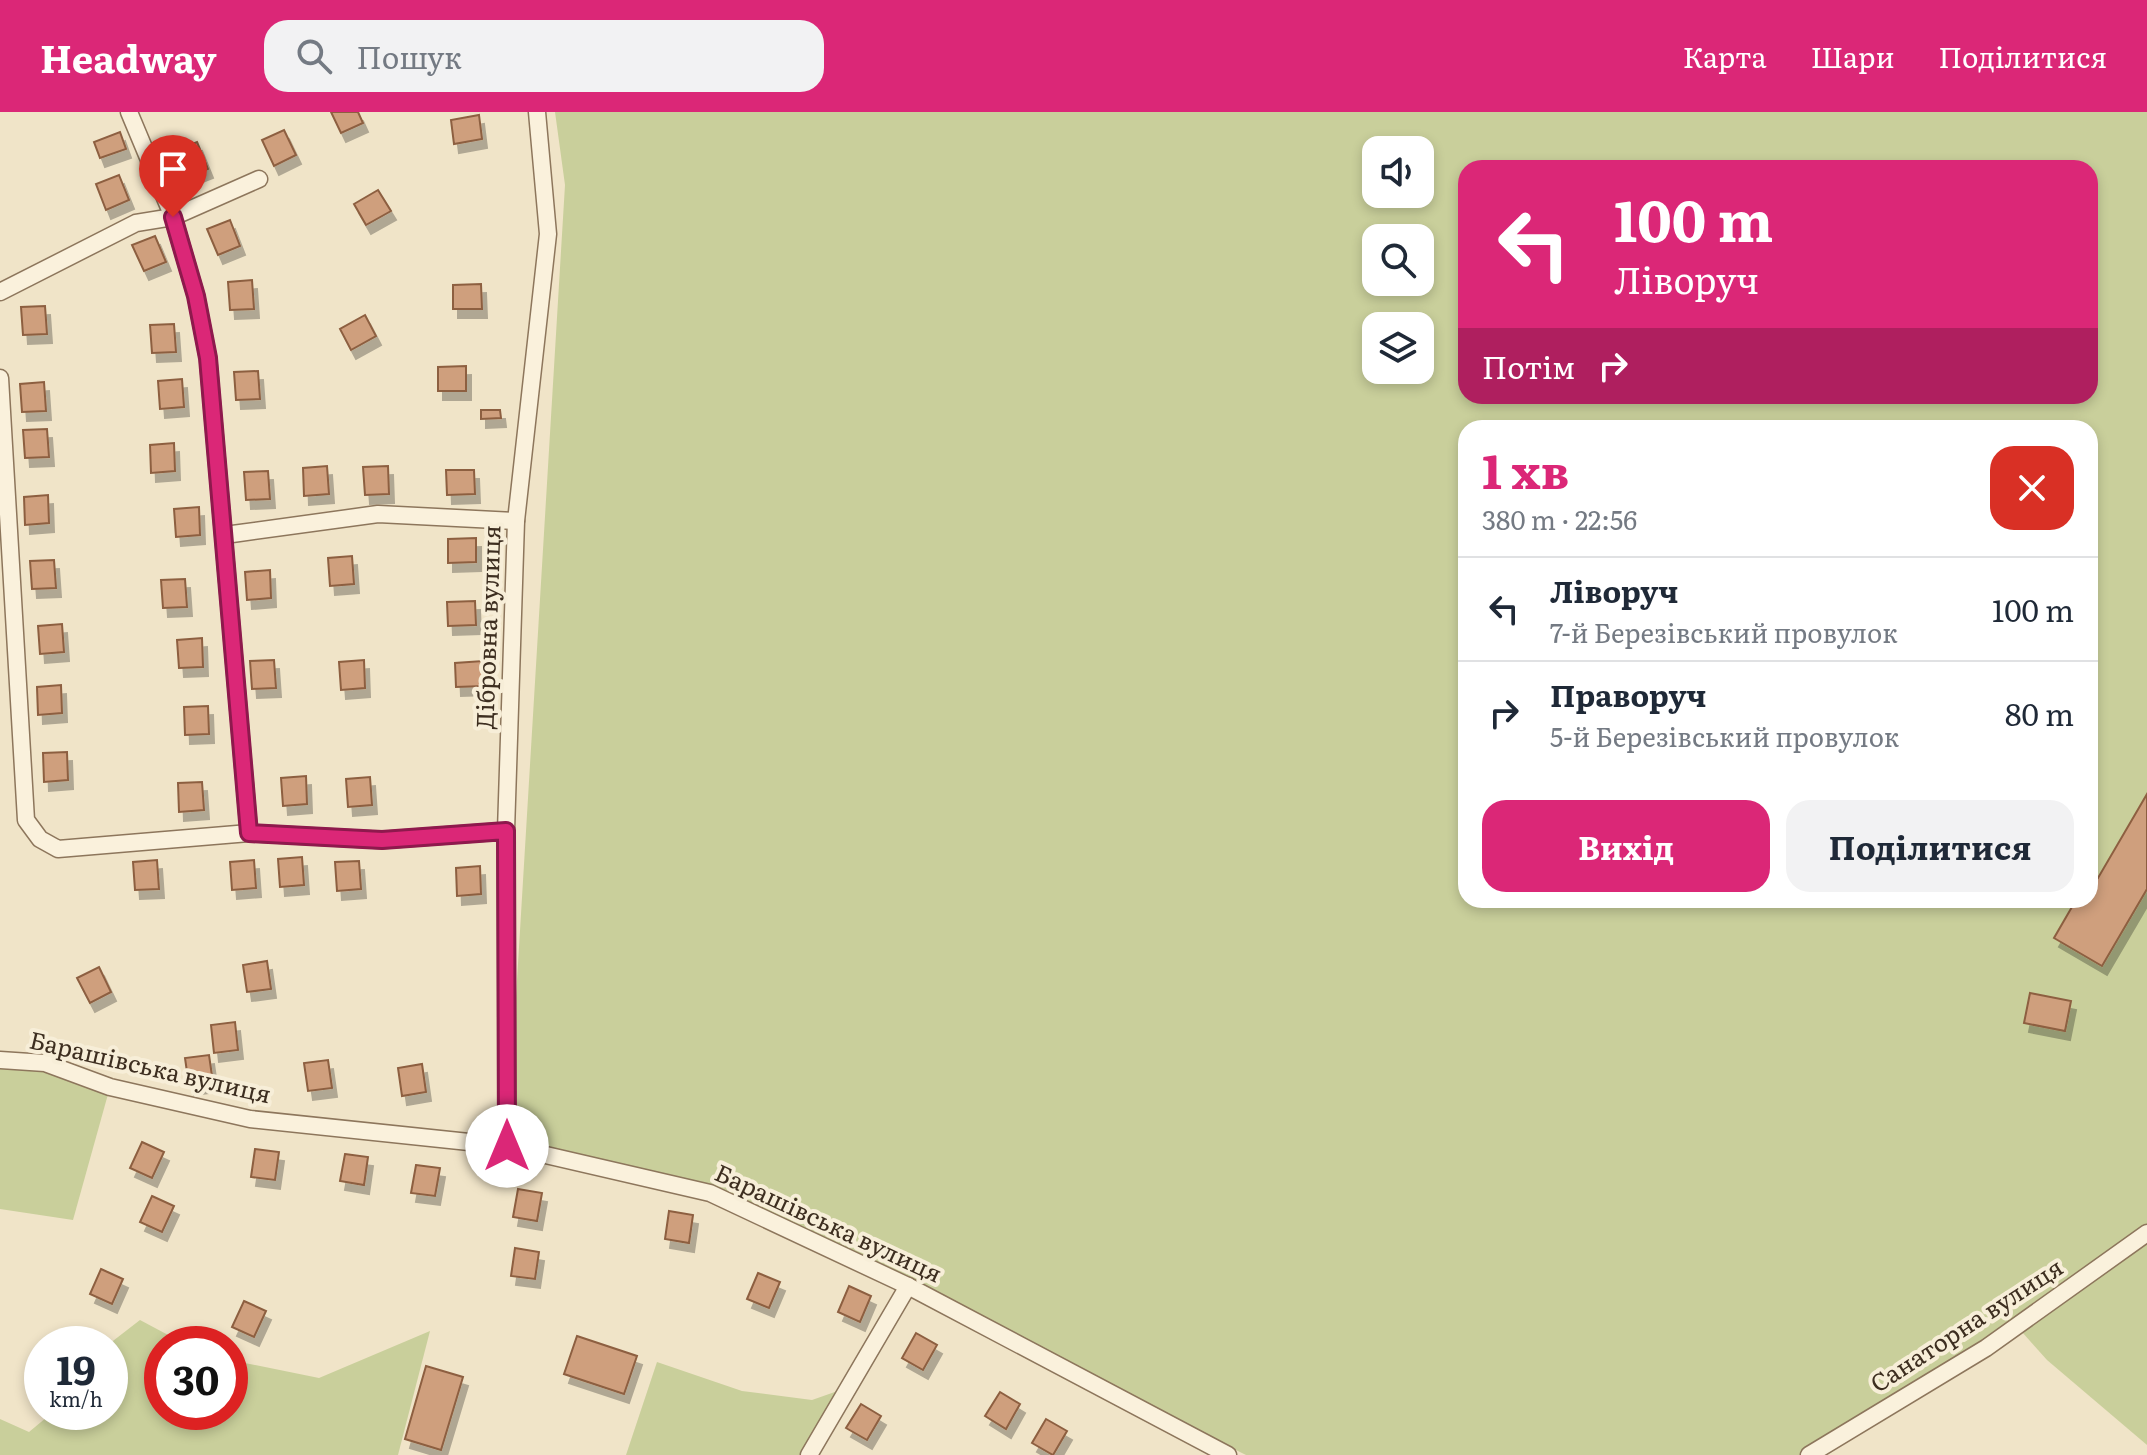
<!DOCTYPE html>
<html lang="uk">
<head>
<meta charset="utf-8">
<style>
	:root { --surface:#fff; --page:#f2f2f3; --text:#1f2937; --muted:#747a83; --line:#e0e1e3; --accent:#db2777 }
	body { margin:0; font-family:Literata,serif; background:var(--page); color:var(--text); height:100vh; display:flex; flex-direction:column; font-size:30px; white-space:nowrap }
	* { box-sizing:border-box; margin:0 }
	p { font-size:26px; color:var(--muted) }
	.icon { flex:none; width:44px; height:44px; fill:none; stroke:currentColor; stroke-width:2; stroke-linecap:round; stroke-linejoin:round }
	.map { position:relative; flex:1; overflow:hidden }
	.details { position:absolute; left:1458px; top:308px; width:640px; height:488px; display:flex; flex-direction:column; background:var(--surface); border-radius:24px; box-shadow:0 4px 12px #0003 }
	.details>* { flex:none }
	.guide { position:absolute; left:1458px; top:48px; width:640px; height:244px; border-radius:24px; box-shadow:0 4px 12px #0003; background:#db2777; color:#fff; overflow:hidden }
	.tools { position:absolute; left:1362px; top:24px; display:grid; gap:16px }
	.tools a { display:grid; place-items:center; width:72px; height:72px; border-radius:16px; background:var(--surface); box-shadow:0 4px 12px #0003; font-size:40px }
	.speed { position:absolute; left:24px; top:1214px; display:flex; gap:16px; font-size:40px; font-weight:700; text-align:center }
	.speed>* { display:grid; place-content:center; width:104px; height:104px; border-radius:50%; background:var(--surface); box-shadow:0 4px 12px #0003; line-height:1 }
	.speed small { font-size:20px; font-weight:400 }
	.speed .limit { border:12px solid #d22; background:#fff; color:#111 }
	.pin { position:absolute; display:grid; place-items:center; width:68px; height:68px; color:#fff; margin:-82px -34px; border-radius:50% 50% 50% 0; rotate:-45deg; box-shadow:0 0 8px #0007 }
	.pin .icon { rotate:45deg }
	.me { position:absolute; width:88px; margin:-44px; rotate:0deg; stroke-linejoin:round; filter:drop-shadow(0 0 6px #0008) }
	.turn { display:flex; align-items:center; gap:28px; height:168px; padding:0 24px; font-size:36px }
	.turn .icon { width:104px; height:104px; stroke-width:2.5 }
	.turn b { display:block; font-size:56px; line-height:68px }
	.then { display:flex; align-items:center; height:76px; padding:0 24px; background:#0003; gap:16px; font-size:30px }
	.round { display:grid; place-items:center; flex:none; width:84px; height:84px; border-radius:24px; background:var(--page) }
	.head { display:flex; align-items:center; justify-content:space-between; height:136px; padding:0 24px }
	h1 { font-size:48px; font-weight:700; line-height:60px; color:var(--accent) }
	.primary-button { display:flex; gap:16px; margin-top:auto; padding:16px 24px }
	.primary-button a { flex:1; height:92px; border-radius:24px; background:var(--accent); color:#fff; font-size:32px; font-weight:700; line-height:92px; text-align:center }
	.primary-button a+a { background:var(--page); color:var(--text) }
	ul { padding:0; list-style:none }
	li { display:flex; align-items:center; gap:24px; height:104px; padding:0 24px; border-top:2px solid var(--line) }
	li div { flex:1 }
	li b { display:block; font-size:30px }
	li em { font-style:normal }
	header { display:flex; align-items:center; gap:48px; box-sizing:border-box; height:112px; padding:0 40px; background:var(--accent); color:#fff }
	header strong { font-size:38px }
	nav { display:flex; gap:44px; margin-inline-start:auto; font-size:28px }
	.search { width:560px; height:72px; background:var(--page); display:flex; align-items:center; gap:20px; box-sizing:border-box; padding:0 28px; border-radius:24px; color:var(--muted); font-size:30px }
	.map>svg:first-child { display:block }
	.green { fill:#c9cf9b; fill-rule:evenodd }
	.building { fill:#cf9f7d; stroke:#8d5f41; stroke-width:2; filter:url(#shadow) }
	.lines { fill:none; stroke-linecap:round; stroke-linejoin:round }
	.minor-casing { stroke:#8d765c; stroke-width:19 }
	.minor { stroke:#faf1dc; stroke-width:16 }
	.route-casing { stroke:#8e194d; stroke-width:20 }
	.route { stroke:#db2777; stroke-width:14 }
	.labels { text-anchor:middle; stroke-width:8; stroke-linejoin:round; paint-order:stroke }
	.street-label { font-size:24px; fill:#3d2e20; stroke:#f7eed8 }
</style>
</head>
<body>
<header>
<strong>Headway</strong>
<div class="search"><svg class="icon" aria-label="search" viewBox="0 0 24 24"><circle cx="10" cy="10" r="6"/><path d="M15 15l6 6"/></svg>Пошук</div>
<nav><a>Карта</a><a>Шари</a><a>Поділитися</a></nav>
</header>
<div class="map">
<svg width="2147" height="1343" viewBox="0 0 2147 1343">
	<defs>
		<filter id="shadow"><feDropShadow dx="5" dy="9" stdDeviation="0" flood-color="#0004"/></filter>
	</defs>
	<rect width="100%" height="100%" fill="#f0e4c8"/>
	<!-- green -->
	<g class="green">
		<path d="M 555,0 L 2147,0 L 2147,1113 L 2009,1216 L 1809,1343 L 1246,1343 L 941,1192 L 710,1081 L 507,1034 L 565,73 ZM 1376,38 L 1420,38 L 1420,82 L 1376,82 ZM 1466,56 L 2090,56 L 2090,284 L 1466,284 ZM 1376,126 L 1420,126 L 1420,170 L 1376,170 ZM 1376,214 L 1420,214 L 1420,258 L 1376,258 ZM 1466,316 L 2090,316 L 2090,788 L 1466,788 Z"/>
		<path d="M 0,948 L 110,975 L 73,1108 L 0,1097 Z"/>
		<path d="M 2147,1125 L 2147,1333 L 2047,1248 L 2022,1220 Z"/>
		<path d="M 140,1208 L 185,1232 L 162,1232 L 162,1300 L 230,1300 L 230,1248 L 319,1266 L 430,1219 L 398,1343 L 0,1343 L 0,1307 L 29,1320 L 53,1300 L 110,1300 L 109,1232 Z"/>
		<path d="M 657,1250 L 742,1279 L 812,1288 L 849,1275 L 809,1343 L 626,1343 Z"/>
	</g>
	<!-- building -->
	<g class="building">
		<path d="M 331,0 L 358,0 L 363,11 L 341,21 Z"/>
		<path d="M 479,3 L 482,27 L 454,32 L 451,8 Z"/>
		<path d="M 284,18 L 296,43 L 274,54 L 262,28 Z"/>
		<path d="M 120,20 L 126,37 L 100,46 L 94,30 Z"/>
		<path d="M 197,30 L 208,57 L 185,66 L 175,39 Z"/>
		<path d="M 119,63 L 129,88 L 106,98 L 96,72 Z"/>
		<path d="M 378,78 L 391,99 L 366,113 L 354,92 Z"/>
		<path d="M 230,108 L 240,134 L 218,143 L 207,117 Z"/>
		<path d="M 155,124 L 166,150 L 144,159 L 132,133 Z"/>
		<path d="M 252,168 L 254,197 L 230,198 L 228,170 Z"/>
		<path d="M 481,172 L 482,197 L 453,197 L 453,173 Z"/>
		<path d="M 45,194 L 47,222 L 23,223 L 21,195 Z"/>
		<path d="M 365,203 L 376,224 L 351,238 L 340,217 Z"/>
		<path d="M 174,212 L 176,240 L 152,241 L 150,213 Z"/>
		<path d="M 466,254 L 466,279 L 438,279 L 438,255 Z"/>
		<path d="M 258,259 L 260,287 L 236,288 L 234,260 Z"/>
		<path d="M 182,267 L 184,295 L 160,297 L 158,269 Z"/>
		<path d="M 44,270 L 46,299 L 22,300 L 20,272 Z"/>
		<path d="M 481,298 L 500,298 L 501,306 L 481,307 Z"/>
		<path d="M 47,317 L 49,345 L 25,346 L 23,318 Z"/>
		<path d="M 174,331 L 175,359 L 151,361 L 150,333 Z"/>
		<path d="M 327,354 L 329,382 L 304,384 L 303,356 Z"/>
		<path d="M 388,354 L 389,382 L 365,383 L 363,355 Z"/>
		<path d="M 446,358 L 474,358 L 475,382 L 447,383 Z"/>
		<path d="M 268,359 L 270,387 L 246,388 L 244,360 Z"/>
		<path d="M 48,383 L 49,411 L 25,413 L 24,385 Z"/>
		<path d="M 199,395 L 200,423 L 176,425 L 174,397 Z"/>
		<path d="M 476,426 L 476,450 L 448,451 L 448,427 Z"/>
		<path d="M 352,444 L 354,472 L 330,474 L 328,446 Z"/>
		<path d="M 54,448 L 56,476 L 32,477 L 30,449 Z"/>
		<path d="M 270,458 L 271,486 L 247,488 L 245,460 Z"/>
		<path d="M 185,467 L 187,495 L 163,496 L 161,468 Z"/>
		<path d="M 475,489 L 476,513 L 448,514 L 447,490 Z"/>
		<path d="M 62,512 L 64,540 L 40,542 L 38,514 Z"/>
		<path d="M 202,526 L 203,555 L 179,556 L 177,528 Z"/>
		<path d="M 274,548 L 276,576 L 252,577 L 250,549 Z"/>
		<path d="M 364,548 L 365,576 L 341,578 L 339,550 Z"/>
		<path d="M 483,549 L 484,574 L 456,575 L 455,551 Z"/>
		<path d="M 61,573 L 62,601 L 38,603 L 37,575 Z"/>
		<path d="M 208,594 L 209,622 L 185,623 L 184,595 Z"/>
		<path d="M 67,640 L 68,668 L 44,670 L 43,641 Z"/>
		<path d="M 306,664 L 307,692 L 283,694 L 281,666 Z"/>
		<path d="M 370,665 L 372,693 L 348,695 L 346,667 Z"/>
		<path d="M 202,670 L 204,698 L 179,700 L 178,671 Z"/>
		<path d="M 2147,682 L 2147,777 L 2102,854 L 2054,826 L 2076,788 L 2090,788 L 2090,764 L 2091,762 L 2098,766 Z"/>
		<path d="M 302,745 L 304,773 L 280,775 L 278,747 Z"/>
		<path d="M 157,748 L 159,777 L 135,778 L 133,750 Z"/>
		<path d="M 254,748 L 256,776 L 232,778 L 230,750 Z"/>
		<path d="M 359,749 L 361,777 L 337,779 L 335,750 Z"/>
		<path d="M 480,754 L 481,782 L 457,784 L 456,756 Z"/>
		<path d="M 267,849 L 271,877 L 247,880 L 243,853 Z"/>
		<path d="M 99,855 L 111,880 L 90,891 L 77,866 Z"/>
		<path d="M 2030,881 L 2071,889 L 2065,919 L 2024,911 Z"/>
		<path d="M 235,910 L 238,938 L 214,941 L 211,913 Z"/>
		<path d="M 209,943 L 213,971 L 189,974 L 185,946 Z"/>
		<path d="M 328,948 L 332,976 L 308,979 L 304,951 Z"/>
		<path d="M 422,952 L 426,980 L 402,984 L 398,956 Z"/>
		<path d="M 142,1030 L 164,1040 L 152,1066 L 130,1056 Z"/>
		<path d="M 255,1037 L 279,1040 L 275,1068 L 251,1065 Z"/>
		<path d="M 345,1042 L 368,1045 L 364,1073 L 340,1069 Z"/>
		<path d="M 416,1053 L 440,1056 L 435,1084 L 411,1081 Z"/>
		<path d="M 518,1077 L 542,1081 L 537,1109 L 513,1105 Z"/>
		<path d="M 152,1084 L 174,1094 L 162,1120 L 140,1110 Z"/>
		<path d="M 669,1099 L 693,1103 L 689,1131 L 665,1127 Z"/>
		<path d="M 515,1136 L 539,1140 L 535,1167 L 511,1164 Z"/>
		<path d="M 101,1157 L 123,1167 L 112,1192 L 90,1182 Z"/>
		<path d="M 758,1161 L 780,1170 L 769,1196 L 747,1187 Z"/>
		<path d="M 849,1174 L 871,1184 L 860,1210 L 838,1200 Z"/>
		<path d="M 244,1189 L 266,1199 L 254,1225 L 232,1215 Z"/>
		<path d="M 916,1221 L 937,1233 L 923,1258 L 902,1246 Z"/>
		<path d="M 577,1224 L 637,1244 L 624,1282 L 564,1262 Z"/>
		<path d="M 426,1254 L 463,1265 L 441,1338 L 405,1327 Z"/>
		<path d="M 1000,1280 L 1020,1292 L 1006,1317 L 985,1304 Z"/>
		<path d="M 861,1292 L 881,1304 L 867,1328 L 846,1316 Z"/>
		<path d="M 1046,1307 L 1067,1319 L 1053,1343 L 1032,1331 Z"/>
	</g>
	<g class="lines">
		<!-- minor casing -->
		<g class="minor-casing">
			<g id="minor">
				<path d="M 129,0 L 173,105 L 196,184 L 208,246 L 249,721"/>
				<path d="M 0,180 L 136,111 L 173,105 L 259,67"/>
				<path d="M 0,266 L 26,708 L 40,727 L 58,737 L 249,721 L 382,728 L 506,719"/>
				<path d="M 225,423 L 378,402 L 516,409"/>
				<path d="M 0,948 L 45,951 L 110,975 L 250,1007 L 507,1034 L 710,1081 L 908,1174 L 1228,1343"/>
				<path d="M 507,1034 L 506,719 L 516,409 L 548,122 L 537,0"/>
				<path d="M 809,1343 L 908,1174"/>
				<path d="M 1809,1343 L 1986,1236 L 2147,1121"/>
			</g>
		</g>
		<!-- minor -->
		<use href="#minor" class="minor"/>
	</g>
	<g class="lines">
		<!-- route casing -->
		<g class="route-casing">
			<path id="route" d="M 173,105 L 196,184 L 208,246 L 249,721 L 382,728 L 506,719 L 507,1034"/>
		</g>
		<!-- route -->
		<use href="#route" class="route"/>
	</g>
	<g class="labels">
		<!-- street labels -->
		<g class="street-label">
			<text transform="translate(489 515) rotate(-88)" y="8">Дібровна вулиця</text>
			<text transform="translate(150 956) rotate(13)" y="8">Барашівська вулиця</text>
			<text transform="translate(828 1112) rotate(25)" y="8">Барашівська вулиця</text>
			<text transform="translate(1967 1214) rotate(-33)" y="8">Санаторна вулиця</text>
		</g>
	</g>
</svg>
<div class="tools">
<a><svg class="icon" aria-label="sound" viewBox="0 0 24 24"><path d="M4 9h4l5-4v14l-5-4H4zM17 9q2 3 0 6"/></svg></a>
<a><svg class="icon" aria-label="search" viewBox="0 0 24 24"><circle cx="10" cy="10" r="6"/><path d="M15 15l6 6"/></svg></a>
<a><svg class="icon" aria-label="layers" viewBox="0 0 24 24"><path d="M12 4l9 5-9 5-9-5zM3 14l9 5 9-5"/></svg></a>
</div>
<div class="speed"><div>19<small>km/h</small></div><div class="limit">30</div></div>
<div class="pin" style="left:173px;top:105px;background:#d93025"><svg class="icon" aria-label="arrive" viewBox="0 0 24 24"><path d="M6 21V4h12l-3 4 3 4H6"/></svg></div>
<svg class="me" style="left:507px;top:1034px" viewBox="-20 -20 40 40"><circle r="19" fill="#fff"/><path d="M0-13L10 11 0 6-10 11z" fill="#db2777"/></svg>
<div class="guide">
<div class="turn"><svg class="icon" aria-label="left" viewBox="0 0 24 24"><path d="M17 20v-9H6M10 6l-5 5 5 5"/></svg><div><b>100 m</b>Ліворуч</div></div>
<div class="then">Потім<svg class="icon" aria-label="right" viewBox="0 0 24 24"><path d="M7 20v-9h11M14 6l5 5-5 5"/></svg></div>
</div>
<section class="details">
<div class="head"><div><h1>1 хв</h1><p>380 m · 22:56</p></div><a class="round" style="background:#d93025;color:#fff"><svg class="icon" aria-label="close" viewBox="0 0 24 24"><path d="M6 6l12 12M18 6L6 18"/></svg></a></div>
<ul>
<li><svg class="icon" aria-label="left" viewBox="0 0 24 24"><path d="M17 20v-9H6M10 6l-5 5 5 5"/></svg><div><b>Ліворуч</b><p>7-й Березівський провулок</p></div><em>100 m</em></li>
<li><svg class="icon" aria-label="right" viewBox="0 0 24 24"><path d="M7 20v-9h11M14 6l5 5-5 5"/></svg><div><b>Праворуч</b><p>5-й Березівський провулок</p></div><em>80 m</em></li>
</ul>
<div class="primary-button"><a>Вихід</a><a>Поділитися</a></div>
</section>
</div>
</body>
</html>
